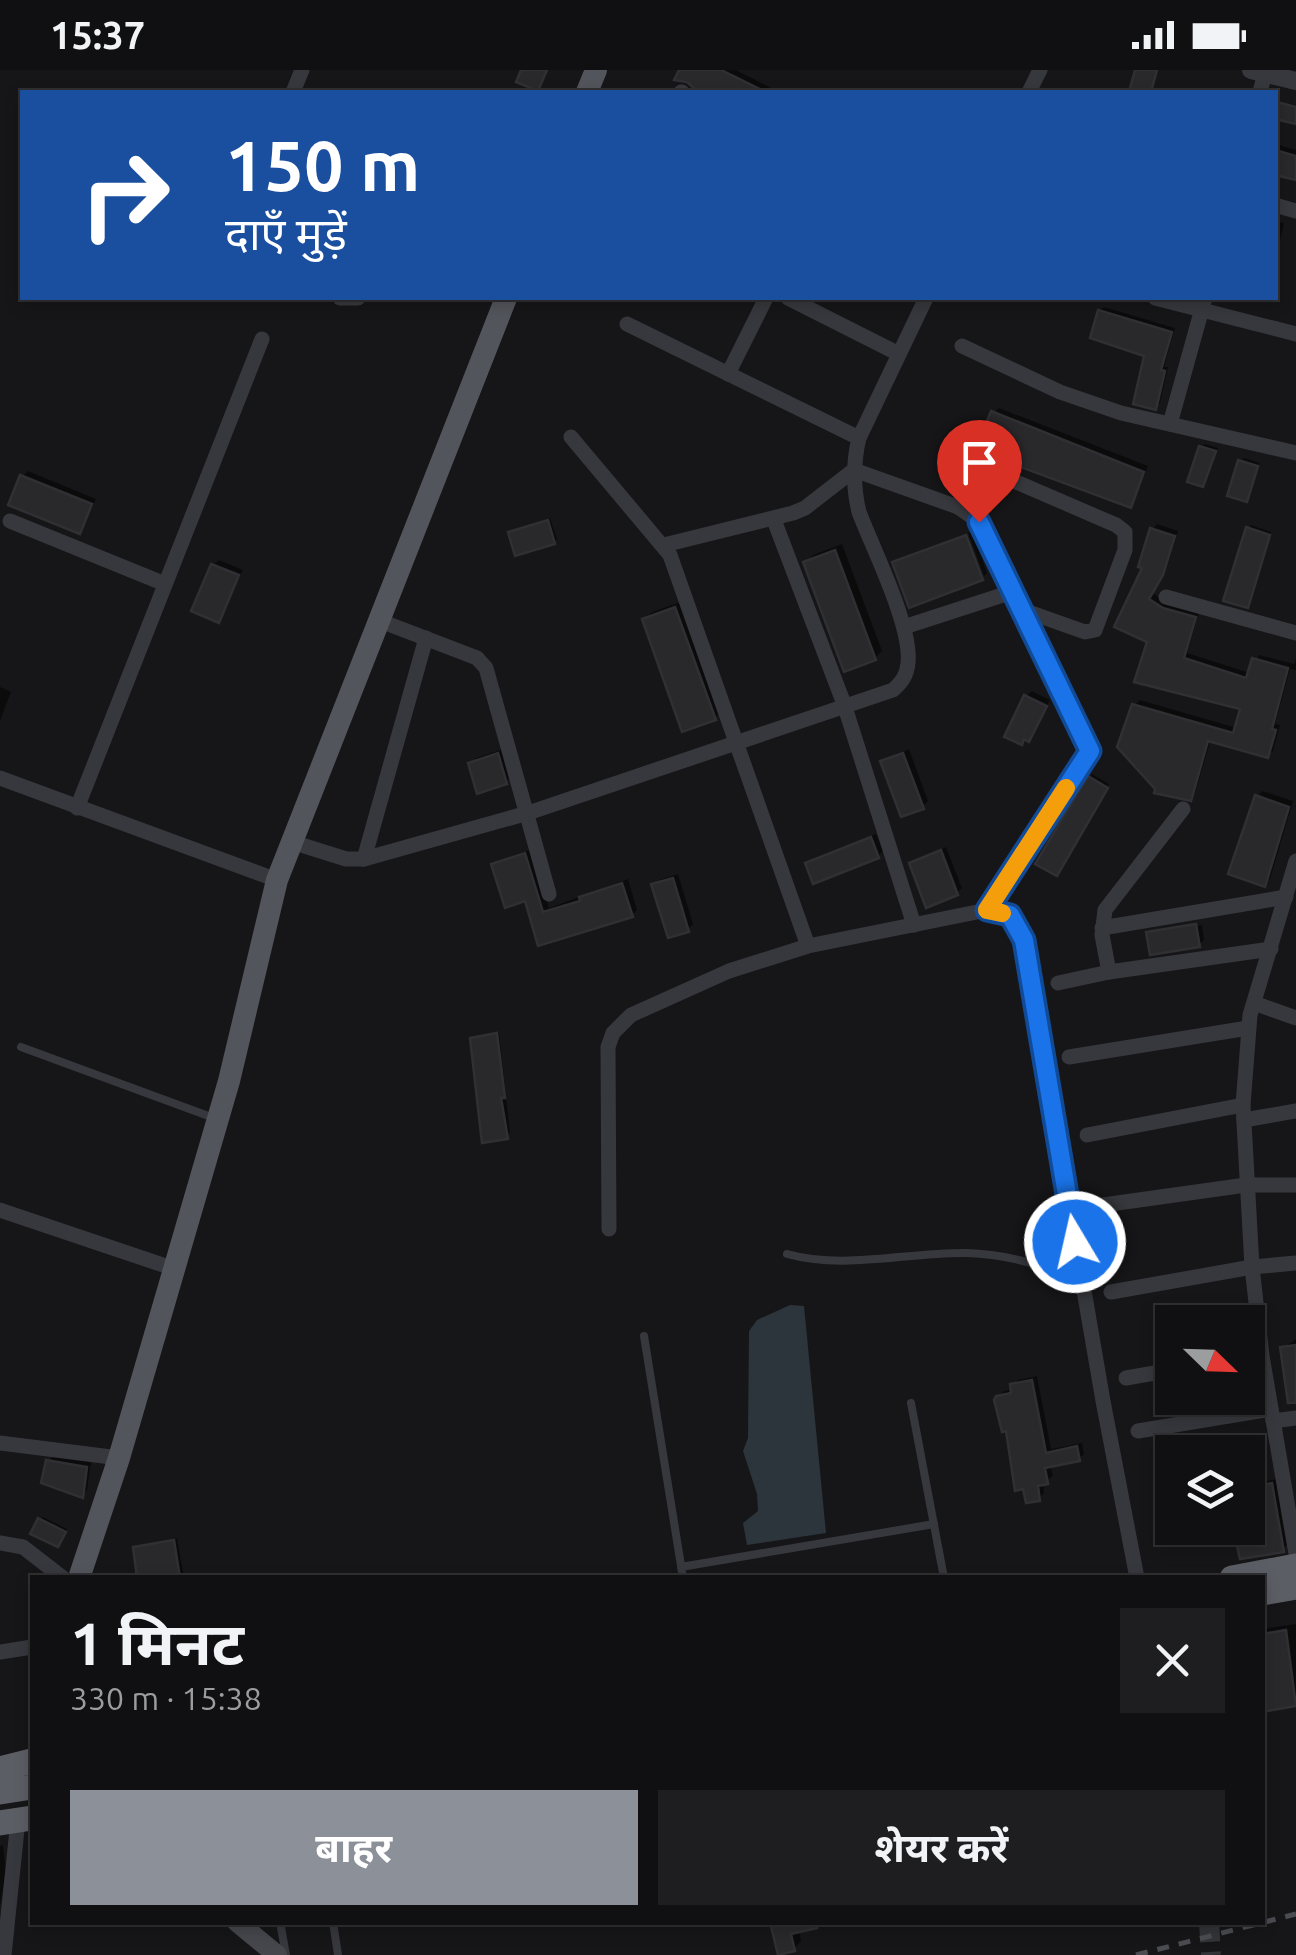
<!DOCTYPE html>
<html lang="hi">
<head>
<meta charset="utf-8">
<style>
	:root { --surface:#101012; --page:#1e1e20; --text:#f1f3f6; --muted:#9c9d9f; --line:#303032; --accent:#8c9099 }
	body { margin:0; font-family:Ubuntu,"Noto Sans Devanagari",sans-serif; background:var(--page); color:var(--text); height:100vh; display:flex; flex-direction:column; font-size:38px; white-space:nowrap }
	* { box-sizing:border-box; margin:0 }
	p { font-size:32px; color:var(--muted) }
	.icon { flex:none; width:55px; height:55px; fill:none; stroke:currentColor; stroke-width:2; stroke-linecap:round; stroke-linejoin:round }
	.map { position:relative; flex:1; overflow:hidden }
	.panel { position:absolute; left:30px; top:1505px; width:1235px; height:350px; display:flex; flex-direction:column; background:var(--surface); border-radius:0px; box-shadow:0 5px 15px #0003,0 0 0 2px var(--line) }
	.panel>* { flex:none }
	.hud { position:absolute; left:20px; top:20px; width:1258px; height:210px; border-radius:0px; box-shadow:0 5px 15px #0003,0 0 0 2px var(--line); background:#1a4fa0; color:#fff; overflow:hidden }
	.needle { width:65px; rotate:113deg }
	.fabs { position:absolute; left:1155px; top:1235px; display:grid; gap:20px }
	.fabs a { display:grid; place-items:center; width:110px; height:110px; border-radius:0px; background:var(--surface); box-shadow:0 5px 15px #0003,0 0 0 2px var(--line); font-size:50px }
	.pin { position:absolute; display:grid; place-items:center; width:85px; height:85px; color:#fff; margin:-102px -42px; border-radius:50% 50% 50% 0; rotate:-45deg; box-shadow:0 0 10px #0007 }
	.pin .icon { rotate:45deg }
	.me { position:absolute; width:110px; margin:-55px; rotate:351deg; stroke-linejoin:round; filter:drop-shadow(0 0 8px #0008) }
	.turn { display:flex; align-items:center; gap:35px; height:210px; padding:0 40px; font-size:45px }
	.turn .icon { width:130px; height:130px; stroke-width:2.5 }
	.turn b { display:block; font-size:70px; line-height:85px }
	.round { display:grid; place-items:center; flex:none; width:105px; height:105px; border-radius:0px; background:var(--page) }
	.overview { display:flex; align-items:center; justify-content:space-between; height:170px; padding:0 40px }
	h1 { font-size:60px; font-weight:700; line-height:75px }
	.action { display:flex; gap:20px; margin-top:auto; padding:20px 40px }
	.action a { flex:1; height:115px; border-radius:0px; background:var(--accent); color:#fff; font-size:40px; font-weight:700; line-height:115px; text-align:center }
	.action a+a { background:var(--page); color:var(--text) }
	.status { display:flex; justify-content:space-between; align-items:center; height:70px; padding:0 50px; background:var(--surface); direction:ltr }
	.status svg { height:28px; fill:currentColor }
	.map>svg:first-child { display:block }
	.water { fill:#2c353c }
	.shadow { fill:#0007 }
	.building { fill:#29292c; stroke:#303034; stroke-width:2.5 }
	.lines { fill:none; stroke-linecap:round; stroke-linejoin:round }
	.secondary-tunnel { stroke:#333438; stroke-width:20; stroke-dasharray:20 10; stroke-linecap:butt }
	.service { stroke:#37383d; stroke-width:8 }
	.minor { stroke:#37383d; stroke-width:15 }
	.tertiary { stroke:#37383d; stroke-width:18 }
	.primary { stroke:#53555c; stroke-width:22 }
	.trunk { stroke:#5b5e65; stroke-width:25 }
	.rail { stroke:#4a4c52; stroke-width:5; stroke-dasharray:12 10; stroke-linecap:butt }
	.secondary-bridge { stroke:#45474d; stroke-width:20 }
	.route-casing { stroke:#114b97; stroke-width:25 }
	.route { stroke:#1a73e8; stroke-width:18 }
	.slow { stroke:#f59e0b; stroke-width:18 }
</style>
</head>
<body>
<div class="status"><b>15:37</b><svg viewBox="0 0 49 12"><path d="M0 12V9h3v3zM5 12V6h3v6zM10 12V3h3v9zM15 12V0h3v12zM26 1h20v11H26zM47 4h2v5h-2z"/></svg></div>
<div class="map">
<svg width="1296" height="1885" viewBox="0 0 1296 1885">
	<rect width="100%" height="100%" fill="#161618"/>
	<!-- water -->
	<path class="water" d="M 790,1235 L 804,1236 L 826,1463 L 747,1475 L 743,1453 L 758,1441 L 757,1424 L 743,1381 L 748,1368 L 749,1261 L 757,1250 Z"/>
	<!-- shadow -->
	<g class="shadow">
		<path d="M 682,0 L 736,0 L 777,21 L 704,22 L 694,18 Z"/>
		<path d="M 1275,74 L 1296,80 L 1296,106 L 1281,104 L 1275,119 Z"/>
		<path d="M 1275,151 L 1284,153 L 1275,192 Z"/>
		<path d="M 1104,237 L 1175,258 L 1164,297 L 1168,297 L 1160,333 L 1156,337 L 1147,284 L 1100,241 Z"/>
		<path d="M 999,338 L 1148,396 L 1135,429 L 1130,435 L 993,343 Z"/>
		<path d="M 1205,374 L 1218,378 L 1203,415 L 1201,377 Z"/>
		<path d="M 1244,388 L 1260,393 L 1246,429 L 1240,391 Z"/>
		<path d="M 28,401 L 96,429 L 80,461 L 22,407 Z"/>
		<path d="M 550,448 L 557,469 L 554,472 L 511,463 Z"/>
		<path d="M 1157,454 L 1178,461 L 1167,497 L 1153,523 L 1168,534 L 1199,542 L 1187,583 L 1250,603 L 1259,585 L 1294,594 L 1296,588 L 1296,600 L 1290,599 L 1275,654 L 1280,655 L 1273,681 L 1268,686 L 1211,669 L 1195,723 L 1190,728 L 1135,635 L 1140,630 L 1237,658 L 1243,637 L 1150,571 L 1145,496 L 1152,460 Z"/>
		<path d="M 1251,455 L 1271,462 L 1248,535 L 1248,459 Z"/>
		<path d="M 972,461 L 987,503 L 984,506 L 968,463 Z"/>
		<path d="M 963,465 L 980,509 L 895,493 L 901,488 Z"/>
		<path d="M 842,474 L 882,581 L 875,588 L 806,492 L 813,485 Z"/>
		<path d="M 219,490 L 243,500 L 218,550 L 213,495 Z"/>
		<path d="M 683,531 L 722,640 L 715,648 L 644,550 L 652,542 Z"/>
		<path d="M 0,617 L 11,622 L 0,651 Z"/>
		<path d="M 1032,621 L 1050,630 L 1029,669 L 1026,627 Z"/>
		<path d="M 503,679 L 511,707 L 505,712 L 471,693 L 476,688 Z"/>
		<path d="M 909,679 L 928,731 L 923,736 L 883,692 Z"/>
		<path d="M 1092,704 L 1109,714 L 1059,800 L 1090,707 Z"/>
		<path d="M 1262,721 L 1293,731 L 1270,809 L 1264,814 L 1257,727 Z"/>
		<path d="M 876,764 L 883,781 L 878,786 L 808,794 L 814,788 Z"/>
		<path d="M 946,777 L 962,818 L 957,823 L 912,794 Z"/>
		<path d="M 530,780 L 549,838 L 628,809 L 637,840 L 632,845 L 540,872 L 527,828 L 494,795 L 499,790 Z"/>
		<path d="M 678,804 L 693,854 L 688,859 L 654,815 L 659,810 Z"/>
		<path d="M 1202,855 L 1204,870 L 1199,875 L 1152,882 L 1149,863 L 1152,860 L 1152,864 Z"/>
		<path d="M 499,962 L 510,1063 L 506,1066 L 472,969 Z"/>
		<path d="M 1296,1269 L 1296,1334 L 1291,1335 L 1283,1278 Z"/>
		<path d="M 1037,1306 L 1051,1379 L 1082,1373 L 1084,1384 L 1079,1389 L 1050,1395 L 1053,1406 L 1043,1412 L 1044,1423 L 1039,1429 L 998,1327 L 1004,1321 L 1013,1319 L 1012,1315 L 1018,1310 Z"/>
		<path d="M 54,1386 L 91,1392 L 87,1420 L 82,1426 L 48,1391 Z"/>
		<path d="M 1277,1409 L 1288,1474 L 1283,1479 L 1242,1486 L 1236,1458 L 1248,1458 L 1248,1415 Z"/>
		<path d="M 43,1447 L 67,1459 L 61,1471 L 40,1450 Z"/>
		<path d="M 177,1468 L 184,1508 L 155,1508 L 135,1478 Z"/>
		<path d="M 1296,1554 L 1296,1634 L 1262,1639 L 1262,1559 Z"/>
		<path d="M 3,1775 L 6,1802 L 0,1836 L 0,1776 Z"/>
		<path d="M 773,1852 L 799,1859 L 801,1871 L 794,1879 Z"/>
	</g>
	<!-- building -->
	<g class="building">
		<path d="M 521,0 L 547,0 L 538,21 L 516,12 Z"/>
		<path d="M 679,0 L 721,0 L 766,22 L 698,22 L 687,12 L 674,10 Z"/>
		<path d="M 1135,0 L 1157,0 L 1151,22 L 1129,22 Z"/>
		<path d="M 1277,32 L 1296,37 L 1296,54 L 1275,49 Z"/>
		<path d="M 1275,80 L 1296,86 L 1296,110 L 1275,105 Z"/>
		<path d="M 1098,240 L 1172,262 L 1161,300 L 1165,301 L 1156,340 L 1133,334 L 1144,286 L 1090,268 Z"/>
		<path d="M 991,341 L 1144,402 L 1131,438 L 975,380 Z"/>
		<path d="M 1199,376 L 1216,381 L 1203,417 L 1187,412 Z"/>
		<path d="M 1238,390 L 1258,396 L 1247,432 L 1227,426 Z"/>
		<path d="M 20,405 L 92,434 L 80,464 L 8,435 Z"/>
		<path d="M 548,450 L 555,474 L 515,486 L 508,462 Z"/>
		<path d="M 1246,457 L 1270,465 L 1248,538 L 1223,531 Z"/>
		<path d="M 1150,458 L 1175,466 L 1163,505 L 1149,529 L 1163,538 L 1196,547 L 1184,588 L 1246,608 L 1252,588 L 1288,598 L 1272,659 L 1276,660 L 1268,688 L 1208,671 L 1191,731 L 1154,723 L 1155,719 L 1117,677 L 1132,634 L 1233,663 L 1240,639 L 1134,612 L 1147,572 L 1114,557 L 1142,498 L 1138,497 Z"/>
		<path d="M 966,465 L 983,510 L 909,538 L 892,492 Z"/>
		<path d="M 835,480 L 876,590 L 844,602 L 803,492 Z"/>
		<path d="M 211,494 L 239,505 L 219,553 L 191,541 Z"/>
		<path d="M 675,537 L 716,650 L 682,662 L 642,549 Z"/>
		<path d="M 1024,625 L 1047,636 L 1029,672 L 1024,669 L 1022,675 L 1004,667 Z"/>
		<path d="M 498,683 L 507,714 L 477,724 L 468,693 Z"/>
		<path d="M 903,683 L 924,739 L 901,747 L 880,691 Z"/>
		<path d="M 1088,706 L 1108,718 L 1057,806 L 1035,794 Z"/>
		<path d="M 1255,725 L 1289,737 L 1265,817 L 1228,804 Z"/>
		<path d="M 871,767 L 879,788 L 813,814 L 805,793 Z"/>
		<path d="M 941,780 L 958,825 L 926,838 L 909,793 Z"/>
		<path d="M 525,783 L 543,842 L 580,831 L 579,827 L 622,813 L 633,847 L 538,876 L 525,831 L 505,838 L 491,794 Z"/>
		<path d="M 673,808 L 689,862 L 668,868 L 651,814 Z"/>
		<path d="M 1196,854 L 1200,877 L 1150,885 L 1146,862 Z"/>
		<path d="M 497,963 L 505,1028 L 501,1028 L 508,1069 L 482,1073 L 470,968 Z"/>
		<path d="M 1296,1275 L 1296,1333 L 1288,1333 L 1280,1277 Z"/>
		<path d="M 1032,1310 L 1046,1383 L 1077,1376 L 1080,1391 L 1045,1398 L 1048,1414 L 1038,1416 L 1040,1431 L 1026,1433 L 1023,1419 L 1015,1421 L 1006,1361 L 1002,1362 L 994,1330 L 996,1326 L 1011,1323 L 1010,1314 Z"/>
		<path d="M 46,1390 L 87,1397 L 83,1428 L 41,1413 Z"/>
		<path d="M 1272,1413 L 1284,1482 L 1240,1489 L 1233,1458 L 1248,1458 L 1248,1418 Z"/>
		<path d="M 38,1448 L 66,1462 L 58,1477 L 30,1464 Z"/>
		<path d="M 174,1470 L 180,1508 L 137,1508 L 133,1477 Z"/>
		<path d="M 1286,1560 L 1296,1636 L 1262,1642 L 1262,1564 Z"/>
		<path d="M 770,1852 L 816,1852 L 817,1858 L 791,1864 L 795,1881 L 778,1885 Z"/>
	</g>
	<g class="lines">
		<!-- secondary-tunnel -->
		<path class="secondary-tunnel" d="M 1209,1852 L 1211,1885"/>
		<!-- service -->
		<g class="service">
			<path d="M 21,977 L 214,1048"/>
			<path d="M 787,1184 C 845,1200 907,1182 967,1183 C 1007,1184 1044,1195 1081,1210"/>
			<path d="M 644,1266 L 683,1508"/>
			<path d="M 911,1333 L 944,1508"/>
			<path d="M 681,1497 L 934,1454"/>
			<path d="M 280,1852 L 286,1885"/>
			<path d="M 333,1852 L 338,1885"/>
		</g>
		<!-- minor -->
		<g class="minor">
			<path d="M 293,22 L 302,0"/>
			<path d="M 681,22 L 682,22"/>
			<path d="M 1029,22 L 1040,0"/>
			<path d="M 1260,22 L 1265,3"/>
			<path d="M 1275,135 L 1296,141"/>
			<path d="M 340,228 L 358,228"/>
			<path d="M 788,228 L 897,283"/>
			<path d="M 1155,228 L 1296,264"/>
			<path d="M 627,254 L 859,368"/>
			<path d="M 962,276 L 1060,322 L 1121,343 L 1296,383"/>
			<path d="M 728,304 L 766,228"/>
			<path d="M 1170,354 L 1205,228"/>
			<path d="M 571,367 L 670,485 L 808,876"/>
			<path d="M 958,437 C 970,419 976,404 1000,405 L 1116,455 L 1125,462 L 1125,480 L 1095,560 L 1085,562 L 1023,540"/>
			<path d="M 774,450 L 844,634 L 914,855"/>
			<path d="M 10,451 L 165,514"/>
			<path d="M 664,475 L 793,443 L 805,438 L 854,400 L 958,437 L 979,452 L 1090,681 L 987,840"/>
			<path d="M 1166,527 L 1296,563"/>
			<path d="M 378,550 L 477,588 L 486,598 L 549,824"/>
			<path d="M 904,557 L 1015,521"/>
			<path d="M 0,708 L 277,810"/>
			<path d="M 77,738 L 262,269"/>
			<path d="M 292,772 L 346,789 L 364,789 L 528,743 L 893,620 C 902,612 907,605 908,593 C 912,556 873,479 859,442 C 853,417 853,393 859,368 L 926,228"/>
			<path d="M 364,789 L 426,568"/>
			<path d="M 1296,791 L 1250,945 L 1243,1035 L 1252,1197 L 1262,1286 L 1296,1484"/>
			<path d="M 1102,858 L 1286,827"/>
			<path d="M 1109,902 L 1102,865 L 1105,840 L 1183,739"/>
			<path d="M 1058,913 L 1109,902 L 1271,879"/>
			<path d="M 1254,933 L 1296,948"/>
			<path d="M 1069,987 L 1248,958"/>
			<path d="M 1244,1050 L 1296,1041"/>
			<path d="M 1087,1065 L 1243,1035"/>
			<path d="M 1096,1136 L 1246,1115 L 1296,1115"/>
			<path d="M 0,1140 L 175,1199"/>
			<path d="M 609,1159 L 608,977 L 613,963 L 631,945 L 729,901 L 808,876 L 987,840 L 1010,845 L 1024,871 L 1103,1331 L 1137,1508"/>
			<path d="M 1111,1222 L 1252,1197 L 1296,1193"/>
			<path d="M 1126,1308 L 1172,1300"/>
			<path d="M 1273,1351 L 1296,1348"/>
			<path d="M 1138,1361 L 1271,1339"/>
			<path d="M 0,1373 L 119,1388"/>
			<path d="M 0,1473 L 23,1477 L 63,1508"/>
			<path d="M 0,1582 L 32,1577"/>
			<path d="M 4,1885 L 18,1750"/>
		</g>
		<!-- tertiary -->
		<path class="tertiary" d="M 1251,0 L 1296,11"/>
		<!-- primary -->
		<g class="primary">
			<path d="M 587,22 L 596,0"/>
			<path d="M 79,1508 L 119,1388 L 229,1011 L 277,810 L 506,228"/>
		</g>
		<!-- trunk -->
		<g class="trunk">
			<path d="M 1232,1508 L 1296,1496"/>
			<path d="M 1262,1523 L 1296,1517"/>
			<path d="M 0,1699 L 32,1691"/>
			<path d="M 0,1722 L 32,1717"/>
			<path d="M 0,1753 L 32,1748"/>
		</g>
		<!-- rail -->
		<path class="rail" d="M 1136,1885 L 1296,1844"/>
		<!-- secondary-bridge -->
		<path class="secondary-bridge" d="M 237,1852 L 277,1885"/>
	</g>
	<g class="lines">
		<!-- route casing -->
		<g class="route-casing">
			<path id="route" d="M 979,452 L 1090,681 L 987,840 L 1010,845 L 1024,870 L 1075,1172"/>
		</g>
		<!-- route -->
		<use href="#route" class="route"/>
		<!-- slow -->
		<path class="slow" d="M 1002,843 L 987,840 L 1066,718"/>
	</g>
</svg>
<div class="fabs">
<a><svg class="needle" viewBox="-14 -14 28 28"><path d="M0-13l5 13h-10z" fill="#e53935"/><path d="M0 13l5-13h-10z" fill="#9c9d9f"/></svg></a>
<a><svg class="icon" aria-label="layers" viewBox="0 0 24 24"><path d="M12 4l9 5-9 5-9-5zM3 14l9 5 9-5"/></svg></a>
</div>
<div class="pin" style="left:979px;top:452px;background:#d93025"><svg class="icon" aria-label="arrive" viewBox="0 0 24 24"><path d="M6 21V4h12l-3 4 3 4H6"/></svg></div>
<svg class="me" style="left:1075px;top:1172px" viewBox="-20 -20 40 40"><circle r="17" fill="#1a73e8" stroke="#fff" stroke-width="3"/><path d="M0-11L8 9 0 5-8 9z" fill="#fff"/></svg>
<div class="hud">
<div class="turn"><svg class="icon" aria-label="right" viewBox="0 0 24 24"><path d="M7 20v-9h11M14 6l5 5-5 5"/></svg><div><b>150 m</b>दाएँ मुड़ें</div></div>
</div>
<section class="panel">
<div class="overview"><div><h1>1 मिनट</h1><p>330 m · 15:38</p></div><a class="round"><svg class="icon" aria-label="close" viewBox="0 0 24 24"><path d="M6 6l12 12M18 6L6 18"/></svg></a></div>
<div class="action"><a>बाहर</a><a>शेयर करें</a></div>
</section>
</div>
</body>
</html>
